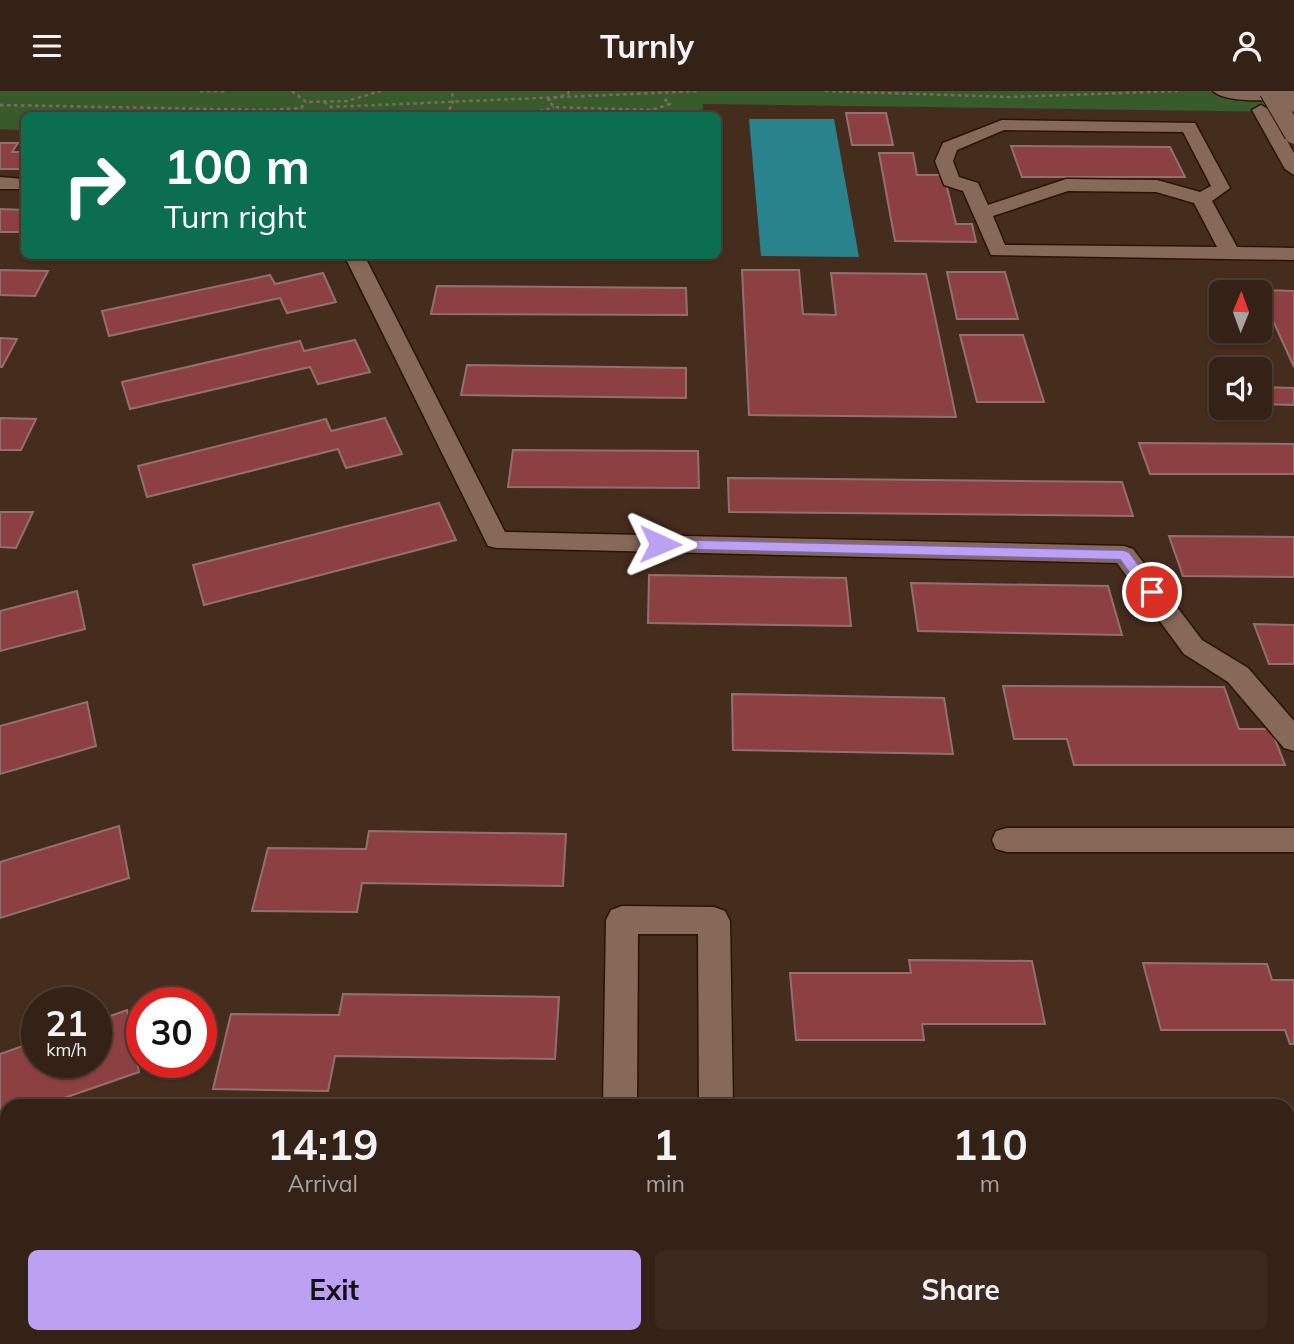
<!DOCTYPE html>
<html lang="en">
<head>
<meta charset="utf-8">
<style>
	:root { --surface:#342216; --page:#3c2a1f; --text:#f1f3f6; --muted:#a9a4a1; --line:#4e3f35; --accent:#bca0f2 }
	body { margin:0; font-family:Mulish,sans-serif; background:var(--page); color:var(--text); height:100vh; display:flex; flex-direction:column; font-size:26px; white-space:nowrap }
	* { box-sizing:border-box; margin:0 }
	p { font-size:23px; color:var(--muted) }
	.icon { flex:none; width:38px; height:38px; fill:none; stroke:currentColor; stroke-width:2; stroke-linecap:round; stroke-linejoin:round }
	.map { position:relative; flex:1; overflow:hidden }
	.side { position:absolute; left:0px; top:1008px; width:1295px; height:245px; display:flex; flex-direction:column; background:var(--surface); border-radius:21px 21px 0 0; box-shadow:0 2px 5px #0004,0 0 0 2px var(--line) }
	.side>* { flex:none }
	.guide { position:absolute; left:21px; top:21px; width:700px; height:147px; border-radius:10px; box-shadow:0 2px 5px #0004,0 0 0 2px var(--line); background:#0b6e4f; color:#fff; overflow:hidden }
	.needle { width:46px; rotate:1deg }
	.tools { position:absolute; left:1209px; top:189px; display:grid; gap:14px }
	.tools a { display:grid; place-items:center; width:63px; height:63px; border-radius:10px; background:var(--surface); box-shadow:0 2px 5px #0004,0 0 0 2px var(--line); font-size:35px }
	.speed { position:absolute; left:21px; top:896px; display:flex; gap:14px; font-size:35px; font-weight:700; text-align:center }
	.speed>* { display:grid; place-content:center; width:91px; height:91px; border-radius:50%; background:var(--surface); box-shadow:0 2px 5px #0004,0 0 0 2px var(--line); line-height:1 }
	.speed small { font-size:18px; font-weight:400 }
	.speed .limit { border:10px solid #d22; background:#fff; color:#111 }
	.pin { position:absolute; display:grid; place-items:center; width:60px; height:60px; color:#fff; margin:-30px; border:4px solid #fff; border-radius:50%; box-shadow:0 2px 7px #0007 }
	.me { position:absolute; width:77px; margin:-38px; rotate:91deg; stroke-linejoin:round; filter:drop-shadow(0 0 5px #0008) }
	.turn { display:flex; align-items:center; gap:24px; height:147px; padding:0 28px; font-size:32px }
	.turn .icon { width:91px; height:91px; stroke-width:2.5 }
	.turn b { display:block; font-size:49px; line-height:60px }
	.eta { display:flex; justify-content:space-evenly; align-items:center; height:119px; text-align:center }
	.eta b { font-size:42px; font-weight:700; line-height:49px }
	.button { display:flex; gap:14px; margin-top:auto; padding:14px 28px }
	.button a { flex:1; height:80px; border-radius:10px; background:var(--accent); color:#111; font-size:28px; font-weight:700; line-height:80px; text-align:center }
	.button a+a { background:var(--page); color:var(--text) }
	header { display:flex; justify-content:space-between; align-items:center; height:91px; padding:0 28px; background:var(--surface); font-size:32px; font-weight:700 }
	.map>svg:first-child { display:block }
	.green { fill:#385b2c }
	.water { fill:#29838c }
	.building { fill:#8c4041; stroke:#93706e; stroke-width:2 }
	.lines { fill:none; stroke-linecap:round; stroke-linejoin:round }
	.minor-casing { stroke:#2b1406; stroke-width:3 }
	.path { stroke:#7f695c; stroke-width:2.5; stroke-dasharray:3.5 3.5; stroke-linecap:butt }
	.minor { fill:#866958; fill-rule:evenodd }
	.minor-bridge-casing { stroke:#2b1406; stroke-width:21; stroke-linecap:butt }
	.secondary-bridge-casing { stroke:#2b1406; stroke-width:29; stroke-linecap:butt }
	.minor-bridge { stroke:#866958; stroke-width:19 }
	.secondary-bridge { stroke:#866958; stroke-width:27 }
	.route { fill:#bca0f2; stroke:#7a689d; stroke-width:2 }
</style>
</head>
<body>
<header><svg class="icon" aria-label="menu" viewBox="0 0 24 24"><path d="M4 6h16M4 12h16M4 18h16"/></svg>Turnly<svg class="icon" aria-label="person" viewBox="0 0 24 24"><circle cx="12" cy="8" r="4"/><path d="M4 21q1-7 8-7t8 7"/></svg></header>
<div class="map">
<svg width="1294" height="1253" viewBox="0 0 1294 1253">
	<rect width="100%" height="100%" fill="#452d1e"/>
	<!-- green -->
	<path class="green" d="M 0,0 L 1294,0 L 1294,21 L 703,13 L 702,24 L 24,24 L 24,39 L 0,38 Z"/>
	<!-- water -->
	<path class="water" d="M 749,28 L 834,28 L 859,166 L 761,165 Z"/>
	<!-- building -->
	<g class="building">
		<path d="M 846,22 L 886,22 L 893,54 L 852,54 Z"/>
		<path d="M 0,52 L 18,52 L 12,61 L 24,61 L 24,78 L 0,78 Z"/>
		<path d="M 1011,55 L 1170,56 L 1185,86 L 1022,86 Z"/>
		<path d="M 879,62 L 913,62 L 917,84 L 944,84 L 956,133 L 972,133 L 976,151 L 895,150 Z"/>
		<path d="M 0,118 L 24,119 L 24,141 L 0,141 Z"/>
		<path d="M 0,179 L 48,180 L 35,205 L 0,204 Z"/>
		<path d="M 742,179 L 799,179 L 803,223 L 836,224 L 831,182 L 926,183 L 956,326 L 749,324 Z"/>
		<path d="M 947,181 L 1005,181 L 1018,228 L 957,228 Z"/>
		<path d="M 323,182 L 336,211 L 287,222 L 280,207 L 109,245 L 102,220 L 270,184 L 275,193 Z"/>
		<path d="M 437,195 L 686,197 L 687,224 L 431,223 Z"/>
		<path d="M 1257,199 L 1294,200 L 1294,276 L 1260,201 Z"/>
		<path d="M 960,244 L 1023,244 L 1044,311 L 977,311 Z"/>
		<path d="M 0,247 L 17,248 L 2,276 L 0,276 Z"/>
		<path d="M 355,249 L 370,281 L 318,293 L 310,276 L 130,318 L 122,291 L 300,250 L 304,260 Z"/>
		<path d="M 467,274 L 686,277 L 686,307 L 461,304 Z"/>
		<path d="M 1260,296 L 1294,297 L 1294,314 L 1260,313 Z"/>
		<path d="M 0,327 L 36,328 L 21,359 L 0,359 Z"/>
		<path d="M 385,327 L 402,363 L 346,377 L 338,358 L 147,406 L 138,375 L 326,328 L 331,340 Z"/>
		<path d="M 1139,352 L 1294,353 L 1294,383 L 1150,383 Z"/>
		<path d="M 513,359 L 698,360 L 699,397 L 508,396 Z"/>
		<path d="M 728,387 L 1122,391 L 1133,425 L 729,421 Z"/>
		<path d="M 439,412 L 456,449 L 204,514 L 193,474 Z"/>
		<path d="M 0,421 L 33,421 L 16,457 L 0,456 Z"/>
		<path d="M 1169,445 L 1294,446 L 1294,486 L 1183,485 Z"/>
		<path d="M 649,484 L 846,487 L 851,535 L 648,532 Z"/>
		<path d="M 911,492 L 1108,495 L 1122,544 L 918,540 Z"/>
		<path d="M 77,500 L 85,538 L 0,560 L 0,520 Z"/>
		<path d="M 1254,533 L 1294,534 L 1294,573 L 1269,573 Z"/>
		<path d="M 1003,595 L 1224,596 L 1239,638 L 1271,638 L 1285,674 L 1074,674 L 1067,648 L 1014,648 Z"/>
		<path d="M 732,603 L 944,607 L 953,663 L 733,659 Z"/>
		<path d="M 87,611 L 96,655 L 0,683 L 0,635 Z"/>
		<path d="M 119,735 L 129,787 L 0,827 L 0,771 Z"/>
		<path d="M 369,740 L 566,743 L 563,795 L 362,792 L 357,821 L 252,820 L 268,757 L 366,758 Z"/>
		<path d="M 909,869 L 1032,870 L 1045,933 L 922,933 L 924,949 L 796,949 L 790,882 L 911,882 Z"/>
		<path d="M 1143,872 L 1267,873 L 1272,889 L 1294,889 L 1294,953 L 1290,953 L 1285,939 L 1161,939 Z"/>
		<path d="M 343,903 L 559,906 L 555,968 L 335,965 L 328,1000 L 213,998 L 231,923 L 339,924 Z"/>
		<path d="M 127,919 L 139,981 L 41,1015 L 7,1015 L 7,1027 L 0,1030 L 0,963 L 37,950 L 37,971 L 96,971 L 96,930 Z"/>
		<rect x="1288" y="1092" width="6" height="83"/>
	</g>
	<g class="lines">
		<!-- minor casing -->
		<g class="minor-casing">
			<g id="minor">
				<path d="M 1213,0 L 1294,0 L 1294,8 C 1275,9 1227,13 1213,0 Z"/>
				<path d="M 1261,14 L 1270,19 L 1294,62 L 1294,84 L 1285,78 L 1252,19 Z"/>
				<path d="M 1002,29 L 1195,32 L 1230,97 L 1212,110 L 1237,156 L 1294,157 L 1294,169 L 991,164 L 963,100 L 944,94 L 935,70 L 943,52 ZM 1004,39 L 1183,41 L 1211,95 L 1200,101 L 1157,89 L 1066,88 L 988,114 L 978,92 L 959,86 L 953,70 L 957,59 ZM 1068,100 L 1156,101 L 1194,112 L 1217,156 L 1005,154 L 993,125 Z"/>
				<path d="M 0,86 L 24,88 L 24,98 L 0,98 Z"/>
				<path d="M 344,164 L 364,164 L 505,441 L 1124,455 L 1133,458 L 1202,549 L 1248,577 L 1294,630 L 1294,660 L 1284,657 L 1228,591 L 1184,563 L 1117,472 L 497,457 L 488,455 Z"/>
				<path d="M 1007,737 L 1294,737 L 1294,761 L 1007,761 L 996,758 L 992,749 L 996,740 Z"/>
				<path d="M 622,815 L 714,816 L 725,820 L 730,830 L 733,1015 L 699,1015 L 698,843 L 638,843 L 637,1015 L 603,1015 L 606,829 L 611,819 Z"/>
				<path d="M 0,1233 L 7,1233 L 7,1246 L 30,1246 L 32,1253 L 0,1253 Z"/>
				<rect x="597" y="1246" width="38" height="7"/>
				<rect x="700" y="1246" width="38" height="7"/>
			</g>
		</g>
		<!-- path -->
		<g class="path">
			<path d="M 200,0 L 228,0"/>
			<path d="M 292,0 L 306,11 L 347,10 L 381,0"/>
			<path d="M 569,0 L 568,3 L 548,9 L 554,16 L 652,19 L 670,13 L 662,6"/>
			<path d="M 825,0 L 1010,6 L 1178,0"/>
			<path d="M 324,11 L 331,16 L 700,0"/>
			<path d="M 0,14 L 268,19 L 301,17 L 306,11"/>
			<path d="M 445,24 L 453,13 L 452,0"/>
			<path d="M 526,24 L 554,16"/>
		</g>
		<!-- minor -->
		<use href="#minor" class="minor"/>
		<!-- minor-bridge casing -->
		<g class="minor-bridge-casing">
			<path id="minor-bridge" d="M 1269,0 L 1294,43"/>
		</g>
		<!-- secondary-bridge casing -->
		<g class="secondary-bridge-casing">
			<path id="secondary-bridge" d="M 1289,0 L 1294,7"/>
		</g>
		<!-- minor-bridge -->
		<use href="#minor-bridge" class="minor-bridge"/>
		<!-- secondary-bridge -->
		<use href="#secondary-bridge" class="secondary-bridge"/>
	</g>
	<!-- route -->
	<path class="route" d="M 660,448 L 1124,459 L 1129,461 L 1159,501 L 1152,506 L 1146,505 L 1120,469 L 660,458 L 653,453 Z"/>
</svg>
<div class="tools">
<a><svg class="needle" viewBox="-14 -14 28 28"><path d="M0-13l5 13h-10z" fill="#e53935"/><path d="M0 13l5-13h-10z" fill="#a9a4a1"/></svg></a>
<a><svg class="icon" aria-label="sound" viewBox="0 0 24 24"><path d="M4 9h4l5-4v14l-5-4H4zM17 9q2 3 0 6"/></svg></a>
</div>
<div class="speed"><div>21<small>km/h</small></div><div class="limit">30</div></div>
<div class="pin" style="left:1152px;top:501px;background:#d93025"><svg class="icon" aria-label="arrive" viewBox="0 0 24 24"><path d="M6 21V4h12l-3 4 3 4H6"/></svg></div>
<svg class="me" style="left:660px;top:453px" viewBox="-20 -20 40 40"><path d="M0-17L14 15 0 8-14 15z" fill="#bca0f2" stroke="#fff" stroke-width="4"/></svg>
<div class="guide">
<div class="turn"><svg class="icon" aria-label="right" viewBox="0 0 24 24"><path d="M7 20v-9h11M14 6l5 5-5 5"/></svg><div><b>100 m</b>Turn right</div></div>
</div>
<section class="side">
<div class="eta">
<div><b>14:19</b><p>Arrival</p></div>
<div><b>1</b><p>min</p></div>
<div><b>110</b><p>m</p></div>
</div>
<div class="button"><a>Exit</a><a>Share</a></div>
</section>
</div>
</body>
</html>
